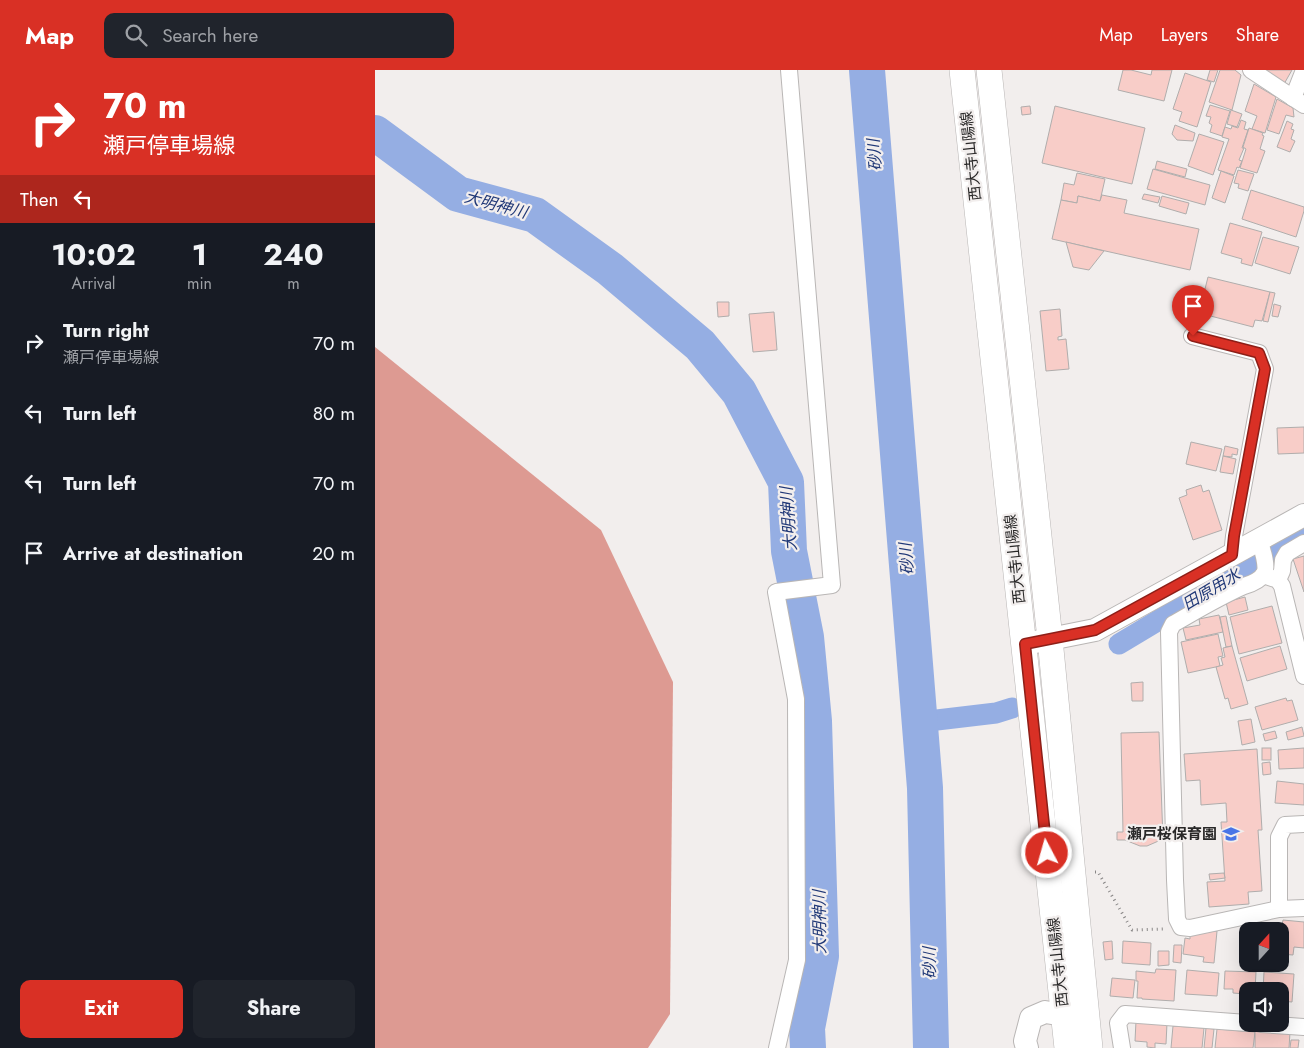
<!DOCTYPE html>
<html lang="en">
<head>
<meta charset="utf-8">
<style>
	:root { --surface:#171b24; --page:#20242c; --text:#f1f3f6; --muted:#9ea1a6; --accent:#d93025 }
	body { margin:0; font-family:Jost,"Noto Sans JP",sans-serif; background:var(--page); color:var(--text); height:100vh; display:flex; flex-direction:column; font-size:19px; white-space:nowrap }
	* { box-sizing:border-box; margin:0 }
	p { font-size:16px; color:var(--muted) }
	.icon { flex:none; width:28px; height:28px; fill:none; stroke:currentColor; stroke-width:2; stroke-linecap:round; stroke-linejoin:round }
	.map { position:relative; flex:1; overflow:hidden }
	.drawer { display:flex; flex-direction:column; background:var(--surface); width:375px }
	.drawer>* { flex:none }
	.guide { background:#d93025; color:#fff; overflow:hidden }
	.needle { width:32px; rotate:21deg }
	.fabs { position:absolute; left:864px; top:852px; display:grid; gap:10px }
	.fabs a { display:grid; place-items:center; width:50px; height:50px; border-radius:10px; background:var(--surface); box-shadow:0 5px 20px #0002; font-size:25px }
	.pin { position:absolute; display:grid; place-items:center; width:42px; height:42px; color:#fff; margin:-51px -21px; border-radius:50% 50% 50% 0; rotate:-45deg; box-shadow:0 0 5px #0007 }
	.pin .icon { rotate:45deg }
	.me { position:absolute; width:55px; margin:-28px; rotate:354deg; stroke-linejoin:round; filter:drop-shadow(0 0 4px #0008) }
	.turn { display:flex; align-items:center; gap:18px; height:105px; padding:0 20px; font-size:22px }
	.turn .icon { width:65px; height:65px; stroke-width:2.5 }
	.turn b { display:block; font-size:35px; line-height:42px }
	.then { display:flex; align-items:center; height:48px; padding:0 20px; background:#0003; gap:10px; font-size:19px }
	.eta { display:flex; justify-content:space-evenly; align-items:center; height:85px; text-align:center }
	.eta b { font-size:30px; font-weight:700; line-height:35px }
	.action { display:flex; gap:10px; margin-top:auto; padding:10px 20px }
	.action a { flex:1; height:58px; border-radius:10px; background:var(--accent); color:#fff; font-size:20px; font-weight:700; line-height:58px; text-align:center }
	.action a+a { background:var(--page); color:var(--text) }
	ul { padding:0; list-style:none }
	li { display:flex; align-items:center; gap:15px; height:70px; padding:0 20px }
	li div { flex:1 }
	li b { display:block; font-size:19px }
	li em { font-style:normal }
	header { display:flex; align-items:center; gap:30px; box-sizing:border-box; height:70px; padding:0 25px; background:var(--accent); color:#fff }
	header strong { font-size:24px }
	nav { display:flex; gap:28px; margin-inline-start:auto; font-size:18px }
	.search { width:350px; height:45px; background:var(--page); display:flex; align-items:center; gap:12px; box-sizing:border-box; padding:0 18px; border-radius:10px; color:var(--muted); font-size:19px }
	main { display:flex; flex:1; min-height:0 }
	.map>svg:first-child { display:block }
	.forest { fill:#dd9a92 }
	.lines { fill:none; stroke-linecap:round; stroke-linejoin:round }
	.canal { stroke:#95aee3; stroke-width:21 }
	.river { stroke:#95aee3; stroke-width:36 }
	.building { fill:#f8cdc8; stroke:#b0adac }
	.street-casing { stroke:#b9b6b5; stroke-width:18 }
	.secondary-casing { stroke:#b9b6b5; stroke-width:24 }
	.primary-casing { stroke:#b9b6b5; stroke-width:26 }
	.path { stroke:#888686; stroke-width:3; stroke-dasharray:1 4; stroke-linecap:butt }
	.street { stroke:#fff; stroke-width:16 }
	.secondary { stroke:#fff; stroke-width:22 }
	.primary { stroke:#fff; stroke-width:25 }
	.route-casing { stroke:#8d1f18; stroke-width:12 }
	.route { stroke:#d93025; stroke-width:9 }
	.labels { text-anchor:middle; stroke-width:4.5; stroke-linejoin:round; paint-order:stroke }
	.street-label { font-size:15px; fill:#292828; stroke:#f2eeed }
	.poi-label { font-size:15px; font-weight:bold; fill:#292828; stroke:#f2eeed; text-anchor:end }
	.water-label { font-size:16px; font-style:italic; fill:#203877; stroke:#f2eeed }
</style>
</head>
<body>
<header>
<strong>Map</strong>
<div class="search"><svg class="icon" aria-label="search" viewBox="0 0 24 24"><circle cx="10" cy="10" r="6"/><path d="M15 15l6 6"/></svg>Search here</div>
<nav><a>Map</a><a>Layers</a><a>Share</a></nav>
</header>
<main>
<section class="drawer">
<div class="guide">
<div class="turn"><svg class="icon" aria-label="right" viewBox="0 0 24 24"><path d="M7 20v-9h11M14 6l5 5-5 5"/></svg><div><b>70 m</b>瀬戸停車場線</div></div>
<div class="then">Then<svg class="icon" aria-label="left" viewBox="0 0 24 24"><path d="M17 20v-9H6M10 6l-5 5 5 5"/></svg></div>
</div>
<div class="eta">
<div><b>10:02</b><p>Arrival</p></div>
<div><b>1</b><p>min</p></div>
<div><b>240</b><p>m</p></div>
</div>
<ul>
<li><svg class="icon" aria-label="right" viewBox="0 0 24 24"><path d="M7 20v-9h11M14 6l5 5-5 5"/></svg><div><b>Turn right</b><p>瀬戸停車場線</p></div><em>70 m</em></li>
<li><svg class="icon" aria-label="left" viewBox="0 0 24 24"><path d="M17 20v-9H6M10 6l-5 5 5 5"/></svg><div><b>Turn left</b></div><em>80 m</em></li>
<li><svg class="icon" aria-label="left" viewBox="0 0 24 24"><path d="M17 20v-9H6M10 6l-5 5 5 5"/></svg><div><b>Turn left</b></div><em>70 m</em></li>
<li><svg class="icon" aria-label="arrive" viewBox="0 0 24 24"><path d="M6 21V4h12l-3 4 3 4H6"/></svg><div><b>Arrive at destination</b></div><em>20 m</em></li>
</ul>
<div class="action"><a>Exit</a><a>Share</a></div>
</section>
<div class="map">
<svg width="929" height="978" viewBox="0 0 929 978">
	<rect width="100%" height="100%" fill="#f2eeed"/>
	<!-- forest -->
	<path class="forest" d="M 0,277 L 226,460 L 298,612 L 295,944 L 273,978 L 0,978 Z"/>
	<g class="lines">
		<!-- canal -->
		<g class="canal">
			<path d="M 744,574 L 929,463"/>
			<path d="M 545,652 L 621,643 L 637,638"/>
		</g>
		<!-- river -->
		<g class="river">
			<path d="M 492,0 L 550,718 L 556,978"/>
			<path d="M 0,63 L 83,124 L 160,145 L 235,199 L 325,275 L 364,322 L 411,412 L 414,481 L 431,567 L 439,651 L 446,886 L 432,958 L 433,978"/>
		</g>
	</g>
	<!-- building -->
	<g class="building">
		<path d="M 748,0 L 756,0 L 776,5 L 777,0 L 797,0 L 789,31 L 743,20 Z"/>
		<path d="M 835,0 L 843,0 L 839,12 L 832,10 Z"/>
		<path d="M 845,0 L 860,0 L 866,5 L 857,40 L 834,32 Z"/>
		<path d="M 890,0 L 917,0 L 909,14 Z"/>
		<path d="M 810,3 L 836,12 L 822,57 L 804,51 L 807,42 L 798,39 Z"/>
		<path d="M 879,14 L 901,27 L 890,63 L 877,59 L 882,46 L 870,41 Z"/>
		<path d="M 902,29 L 918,38 L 919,47 L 911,45 L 904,64 L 892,60 Z"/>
		<path d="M 835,35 L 855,41 L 847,66 L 835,62 L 837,55 L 834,53 L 836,47 L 831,46 Z"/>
		<path d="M 655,36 L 656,44 L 647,45 L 646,37 Z"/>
		<path d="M 680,36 L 770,58 L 757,114 L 667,93 Z"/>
		<path d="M 856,40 L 867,44 L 862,57 L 852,54 Z"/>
		<path d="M 866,50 L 871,52 L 869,59 L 873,60 L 867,78 L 869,78 L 864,90 L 867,91 L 864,98 L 862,97 L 859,105 L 843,100 L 854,69 L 847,67 L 850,57 L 856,59 L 857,56 L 863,58 Z"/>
		<path d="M 912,51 L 918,54 L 916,59 L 919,60 L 916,69 L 920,71 L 915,82 L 902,77 Z"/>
		<path d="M 800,55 L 820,63 L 818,71 L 802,70 L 797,64 Z"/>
		<path d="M 874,58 L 888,63 L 887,65 L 889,66 L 885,79 L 890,81 L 882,103 L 865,98 L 871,79 L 868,77 Z"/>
		<path d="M 824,64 L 849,72 L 838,105 L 813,96 Z"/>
		<path d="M 782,91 L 812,99 L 810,107 L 780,99 Z"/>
		<path d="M 778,99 L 835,115 L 830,135 L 772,119 Z"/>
		<path d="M 863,100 L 879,104 L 873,121 L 863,118 L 864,114 L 859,113 Z"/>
		<path d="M 846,101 L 859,106 L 850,133 L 837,128 Z"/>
		<path d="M 702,103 L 730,109 L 725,131 L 703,126 L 702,133 L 686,130 L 689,113 L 699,115 Z"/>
		<path d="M 876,120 L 929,137 L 929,141 L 921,167 L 867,149 Z"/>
		<path d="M 769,124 L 785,127 L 783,133 L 767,129 Z"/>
		<path d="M 727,125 L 752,130 L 749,143 L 824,159 L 815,200 L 677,169 L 686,130 L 702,133 L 703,126 L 725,131 Z"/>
		<path d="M 787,126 L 814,133 L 811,144 L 784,136 Z"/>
		<path d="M 855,153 L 887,162 L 877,196 L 866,193 L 867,189 L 846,183 Z"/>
		<path d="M 888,167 L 924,177 L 915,204 L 880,193 Z"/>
		<path d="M 691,172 L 729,181 L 714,200 L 698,197 Z"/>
		<path d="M 833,207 L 895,222 L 887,251 L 880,250 L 878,257 L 824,243 Z"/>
		<path d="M 895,222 L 900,223 L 893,252 L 888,251 Z"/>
		<path d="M 342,232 L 354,232 L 354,246 L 343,247 Z"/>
		<path d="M 899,234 L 906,236 L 903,247 L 897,246 Z"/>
		<path d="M 685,239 L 687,266 L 683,267 L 683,270 L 691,269 L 694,299 L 671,301 L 665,241 Z"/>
		<path d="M 399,242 L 402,280 L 378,282 L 374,244 Z"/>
		<path d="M 929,357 L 929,383 L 903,384 L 902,358 Z"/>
		<path d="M 816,372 L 847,379 L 841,401 L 811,394 Z"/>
		<path d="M 850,376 L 863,379 L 862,385 L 857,384 L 857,387 L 848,386 Z"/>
		<path d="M 848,386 L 861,389 L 858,404 L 845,402 Z"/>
		<path d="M 826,415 L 828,422 L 834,420 L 847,460 L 818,470 L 804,428 L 812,425 L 811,420 Z"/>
		<path d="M 929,486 L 929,522 L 918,489 Z"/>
		<path d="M 870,527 L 873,540 L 854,545 L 851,532 Z"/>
		<path d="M 897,536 L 907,573 L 864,584 L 855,547 Z"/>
		<path d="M 844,545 L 848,562 L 811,570 L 808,558 L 825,555 L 824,549 Z"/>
		<path d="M 851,546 L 857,576 L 851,577 L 845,547 Z"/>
		<path d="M 843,564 L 848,586 L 843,587 L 845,596 L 813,603 L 806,572 Z"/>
		<path d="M 857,576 L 873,634 L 856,639 L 853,628 L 850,629 L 841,597 L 848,595 L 846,588 L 850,587 L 848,578 Z"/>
		<path d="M 905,576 L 912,599 L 872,611 L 865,588 Z"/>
		<path d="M 768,612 L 768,631 L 757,631 L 756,613 Z"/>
		<path d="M 911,628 L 912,631 L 917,630 L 923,650 L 887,660 L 880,637 Z"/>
		<path d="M 876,649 L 880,672 L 867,675 L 863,651 Z"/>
		<path d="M 927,657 L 929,666 L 913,670 L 911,662 Z"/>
		<path d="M 900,661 L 902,668 L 890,671 L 888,664 Z"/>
		<path d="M 784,662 L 788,769 L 772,776 L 765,776 L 750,770 L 742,770 L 742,762 L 748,762 L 746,663 Z"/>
		<rect x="887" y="678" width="9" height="12"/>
		<path d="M 929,678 L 929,698 L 904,699 L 903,680 Z"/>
		<path d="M 882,679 L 887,760 L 883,760 L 887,821 L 873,822 L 874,834 L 834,837 L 832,812 L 850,811 L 846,752 L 852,752 L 851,733 L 826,735 L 825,710 L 811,711 L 809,684 Z"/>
		<path d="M 895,692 L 896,704 L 888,705 L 887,693 Z"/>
		<path d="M 902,711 L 929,714 L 929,735 L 900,733 Z"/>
		<path d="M 849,803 L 850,808 L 835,810 L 834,804 Z"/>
		<path d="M 908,850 L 929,852 L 929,878 L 919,877 L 918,885 L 905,884 L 905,861 L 893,861 L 894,854 L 907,855 Z"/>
		<path d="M 842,861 L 839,893 L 828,892 L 829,887 L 808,884 L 810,868 L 815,869 L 815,864 Z"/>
		<path d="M 737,871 L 738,889 L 730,890 L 728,872 Z"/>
		<path d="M 748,871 L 776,873 L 775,895 L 747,893 Z"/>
		<path d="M 799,875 L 807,875 L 806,893 L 798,892 Z"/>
		<path d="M 783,881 L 794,881 L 794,895 L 783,896 Z"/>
		<path d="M 781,899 L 801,900 L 799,931 L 767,929 L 767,928 L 762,928 L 763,911 L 761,911 L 761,901 L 780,903 Z"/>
		<path d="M 812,900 L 844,903 L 842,926 L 810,924 Z"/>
		<path d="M 850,901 L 881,902 L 880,921 L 872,921 L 872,928 L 870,927 L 870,924 L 858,923 L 858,919 L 849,919 Z"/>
		<path d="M 889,902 L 919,904 L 917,932 L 905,931 L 905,921 L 888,921 Z"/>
		<path d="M 737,908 L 760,910 L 758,928 L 735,926 Z"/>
		<path d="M 761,951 L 792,953 L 791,974 L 780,973 L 780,978 L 772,977 L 772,972 L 760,971 Z"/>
		<path d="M 798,956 L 829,958 L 827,978 L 796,978 Z"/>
		<path d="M 831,958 L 839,959 L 837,978 L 829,978 Z"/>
		<path d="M 842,959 L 880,962 L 878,978 L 840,978 Z"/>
		<path d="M 880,961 L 915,962 L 914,978 L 880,978 Z"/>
		<path d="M 916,970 L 924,970 L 923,978 L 915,978 Z"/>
	</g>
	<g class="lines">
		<!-- street casing -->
		<g class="street-casing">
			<g id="street">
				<path d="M 876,0 L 929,35"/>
				<path d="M 918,28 L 929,0"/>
				<path d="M 817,266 L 884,283 L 890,299 L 859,466 L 857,485"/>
				<path d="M 884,470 C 887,478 893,497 889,504 C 885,510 876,514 869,516 C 844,527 821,541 798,554 L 794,562 L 800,810 L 802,849 L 806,857 L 815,858 L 904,839 L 929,838"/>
				<path d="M 888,505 L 903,510 L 907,516 L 929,606"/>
				<path d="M 903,510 L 907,501 L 908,490 L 912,483 L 929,473"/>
				<path d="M 904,839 L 904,767 L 910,755 L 929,754"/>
				<path d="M 886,954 L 929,957"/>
				<path d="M 402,978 L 422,890 L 421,629 L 401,522 L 457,515 L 414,0"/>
				<path d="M 747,978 L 743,953 L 750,944 L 872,953"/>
			</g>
		</g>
		<!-- secondary casing -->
		<g class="secondary-casing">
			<g id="secondary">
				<path d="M 650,574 L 720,560 L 929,445"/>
				<path d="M 652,978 L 650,971 L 656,948 L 670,942 L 689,945"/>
			</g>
		</g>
		<!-- primary casing -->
		<g class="primary-casing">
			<g id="primary">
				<path d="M 587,0 L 692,978"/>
				<path d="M 614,0 L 675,569 L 715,978"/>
			</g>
		</g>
		<!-- path -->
		<path class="path" d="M 720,802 L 723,802 L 757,860 L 788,859"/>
		<!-- street -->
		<use href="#street" class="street"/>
		<!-- secondary -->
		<use href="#secondary" class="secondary"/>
		<!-- primary -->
		<use href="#primary" class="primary"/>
	</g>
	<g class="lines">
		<!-- route casing -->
		<g class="route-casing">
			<path id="route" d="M 672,783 L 650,574 L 720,560 L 857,485 L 859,466 L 890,299 L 884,283 L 818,266"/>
		</g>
		<!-- route -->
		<use href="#route" class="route"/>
	</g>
	<!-- icons -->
	<defs>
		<g id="school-bare" transform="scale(1.35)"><path d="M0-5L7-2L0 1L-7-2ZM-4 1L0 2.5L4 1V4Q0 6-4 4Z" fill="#4874e6" stroke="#f2eeed" stroke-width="2.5" paint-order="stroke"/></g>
	</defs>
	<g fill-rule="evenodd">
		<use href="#school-bare" x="856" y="764"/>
	</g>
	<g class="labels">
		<!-- street labels -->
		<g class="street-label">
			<text transform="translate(596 86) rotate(-96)" y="5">西大寺山陽線</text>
			<text transform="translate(640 489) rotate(-96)" y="5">西大寺山陽線</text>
			<text transform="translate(683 892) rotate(-96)" y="5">西大寺山陽線</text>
		</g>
		<!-- poi labels -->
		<g class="poi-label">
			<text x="842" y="769">瀬戸桜保育園</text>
		</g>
		<!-- water labels -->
		<g class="water-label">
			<text transform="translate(499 85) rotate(-95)" y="6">砂川</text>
			<text transform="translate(121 134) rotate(15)" y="6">大明神川</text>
			<text transform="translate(413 449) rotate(-94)" y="6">大明神川</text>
			<text transform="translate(531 489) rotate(-95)" y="6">砂川</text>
			<text transform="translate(836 519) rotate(-31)" y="6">田原用水</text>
			<text transform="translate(444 852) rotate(-91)" y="6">大明神川</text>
			<text transform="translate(554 893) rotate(-91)" y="6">砂川</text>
		</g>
	</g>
</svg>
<div class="fabs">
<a><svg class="needle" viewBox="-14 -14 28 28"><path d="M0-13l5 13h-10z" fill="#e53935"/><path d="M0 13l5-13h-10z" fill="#9ea1a6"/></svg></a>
<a><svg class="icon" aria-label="sound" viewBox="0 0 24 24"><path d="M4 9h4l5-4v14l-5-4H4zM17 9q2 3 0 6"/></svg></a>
</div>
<div class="pin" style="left:818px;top:266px;background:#d93025"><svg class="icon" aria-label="arrive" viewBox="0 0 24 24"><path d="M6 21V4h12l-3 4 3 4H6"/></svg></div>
<svg class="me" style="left:672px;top:783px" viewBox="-20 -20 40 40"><circle r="17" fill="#d93025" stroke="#fff" stroke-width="3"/><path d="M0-11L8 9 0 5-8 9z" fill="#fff"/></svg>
</div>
</main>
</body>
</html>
